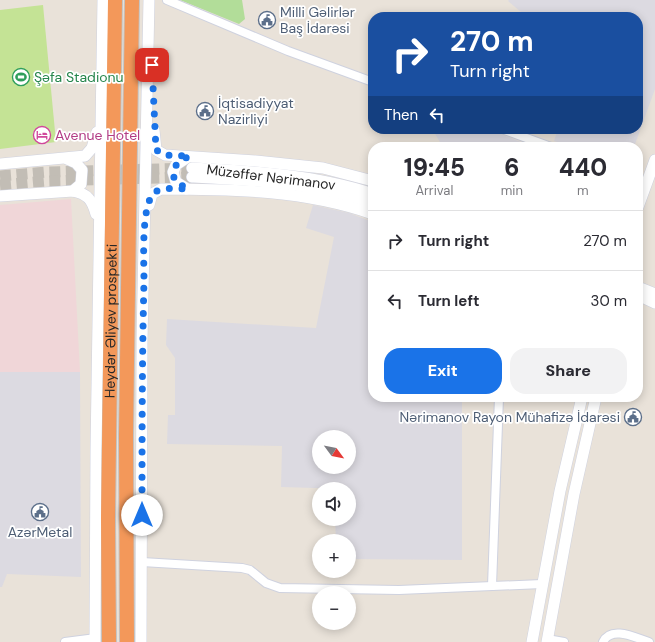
<!DOCTYPE html>
<html lang="en">
<head>
<meta charset="utf-8">
<style>
	:root { --surface:#fff; --page:#f2f2f3; --text:#2b2b33; --muted:#7c7c81; --line:#e1e1e2; --accent:#1a73e8 }
	body { margin:0; font-family:"DM Sans",sans-serif; background:var(--page); color:var(--text); height:100vh; display:flex; flex-direction:column; font-size:15px; white-space:nowrap }
	* { box-sizing:border-box; margin:0 }
	p { font-size:13px; color:var(--muted) }
	.icon { flex:none; width:22px; height:22px; fill:none; stroke:currentColor; stroke-width:2; stroke-linecap:round; stroke-linejoin:round }
	.map { position:relative; flex:1; overflow:hidden }
	.details { position:absolute; left:368px; top:142px; width:275px; height:260px; display:flex; flex-direction:column; background:var(--surface); border-radius:16px; box-shadow:0 2px 10px #0003 }
	.details>* { flex:none }
	.top-card { position:absolute; left:368px; top:12px; width:275px; height:122px; border-radius:16px; box-shadow:0 2px 10px #0003; background:#1a4fa0; color:#fff; overflow:hidden }
	.needle { width:26px; rotate:122deg }
	.buttons { position:absolute; left:312px; top:430px; display:grid; gap:8px }
	.buttons a { display:grid; place-items:center; width:44px; height:44px; border-radius:50%; background:var(--surface); box-shadow:0 2px 10px #0003; font-size:20px }
	.pin { position:absolute; display:grid; place-items:center; width:34px; height:34px; color:#fff; margin:-17px; border-radius:8px; box-shadow:0 2px 6px #0006 }
	.me { position:absolute; width:44px; margin:-22px; rotate:0deg; stroke-linejoin:round; filter:drop-shadow(0 0 3px #0008) }
	.turn { display:flex; align-items:center; gap:14px; height:84px; padding:0 16px; font-size:18px }
	.turn .icon { width:52px; height:52px; stroke-width:2.5 }
	.turn b { display:block; font-size:28px; line-height:34px }
	.then { display:flex; align-items:center; height:38px; padding:0 16px; background:#0003; gap:8px; font-size:15px }
	.eta { display:flex; justify-content:space-evenly; align-items:center; height:68px; text-align:center }
	.eta b { font-size:24px; font-weight:800; line-height:28px }
	.primary-button { display:flex; gap:8px; margin-top:auto; padding:8px 16px }
	.primary-button a { flex:1; height:46px; border-radius:16px; background:var(--accent); color:#fff; font-size:16px; font-weight:800; line-height:46px; text-align:center }
	.primary-button a+a { background:var(--page); color:var(--text) }
	ul { padding:0; list-style:none }
	li { display:flex; align-items:center; gap:12px; height:60px; padding:0 16px; border-top:1px solid var(--line) }
	li div { flex:1 }
	li b { display:block; font-size:15px }
	li em { font-style:normal }
	.map>svg:first-child { display:block }
	.industrial { fill:#dcdae1; fill-rule:evenodd }
	.medical { fill:#f0d6d8 }
	.green { fill:#b2dd99 }
	.pitch { fill:#c4e395 }
	.lines { fill:none; stroke-linecap:round; stroke-linejoin:round }
	.secondary-tunnel { stroke:#c2bdb5; stroke-width:11; stroke-dasharray:11 5.5; stroke-linecap:butt }
	.street-casing { stroke:#cfd2df; stroke-width:10 }
	.secondary-casing { stroke:#cfd2df; stroke-width:12 }
	.highway-casing { stroke:#c3c3c3; stroke-width:16 }
	.street { stroke:#fff; stroke-width:8 }
	.secondary { stroke:#fff; stroke-width:11 }
	.highway { stroke:#f3985a; stroke-width:14 }
	.route { stroke:#1a73e8; stroke-width:7; stroke-dasharray:0 12.6 }
	.labels { text-anchor:middle; stroke-width:3.5; stroke-linejoin:round; paint-order:stroke }
	.service-label { font-size:14px; fill:#4e5e75; stroke:#fff; text-anchor:start }
	.leisure-label { font-size:14px; fill:#27864d; stroke:#fff; text-anchor:start }
	.hotel-label { font-size:14px; fill:#b23c85; stroke:#fff; text-anchor:start }
	.street-label { font-size:14px; fill:#272727; stroke:#fff }
</style>
</head>
<body>
<div class="map">
<svg width="655" height="642" viewBox="0 0 655 642">
	<rect width="100%" height="100%" fill="#e9e2d9"/>
	<!-- industrial -->
	<g class="industrial">
		<path d="M 509,0 L 655,0 L 655,89 L 634,147 L 572,147 L 554,141 L 557,132 L 549,129 L 638,129 L 638,17 L 527,17 L 508,1 Z"/>
		<path d="M 432,129 L 487,129 L 534,147 L 443,147 Z"/>
		<path d="M 313,205 L 349,213 L 373,222 L 373,397 L 462,397 L 462,560 L 349,559 L 349,541 L 336,541 L 335,519 L 349,519 L 349,489 L 281,487 L 282,446 L 167,444 L 168,415 L 175,415 L 175,358 L 166,345 L 167,319 L 316,328 L 334,237 L 306,228 ZM 319,437 L 349,437 L 349,467 L 319,467 Z"/>
		<path d="M 0,372 L 80,372 L 81,577 L 7,574 L 2,587 L 0,587 Z"/>
	</g>
	<!-- medical -->
	<path class="medical" d="M 71,199 L 80,372 L 0,372 L 0,205 Z"/>
	<!-- green -->
	<path class="green" d="M 180,0 L 242,0 L 245,19 L 239,24 Z"/>
	<!-- pitch -->
	<path class="pitch" d="M 43,5 L 56,142 L 0,149 L 0,10 Z"/>
	<g class="lines">
		<!-- secondary-tunnel -->
		<g class="secondary-tunnel">
			<path d="M 0,176 L 48,172 L 192,168"/>
			<path d="M 0,185 L 46,181 L 192,177"/>
		</g>
		<!-- street casing -->
		<g class="street-casing">
			<g id="street">
				<path d="M 167,0 L 288,51 L 373,82"/>
				<path d="M 502,129 L 551,147"/>
				<path d="M 142,562 L 242,568 L 250,570 L 266,583 L 280,588 L 399,590 L 542,584"/>
				<path d="M 492,586 L 499,397"/>
				<path d="M 547,639 L 564,642"/>
				<path d="M 65,642 L 96,638"/>
				<path d="M 603,642 C 611,625 636,638 649,642"/>
			</g>
		</g>
		<!-- secondary casing -->
		<g class="secondary-casing">
			<g id="secondary">
				<path d="M 154,130 L 156,150 L 165,155 L 256,161 L 323,168 L 373,181"/>
				<path d="M 67,159 L 76,163 L 82,170 L 81,184 L 73,191"/>
				<path d="M 0,164 L 85,156 L 92,148 L 97,132"/>
				<path d="M 192,168 C 252,171 316,175 373,194"/>
				<path d="M 192,177 C 252,180 315,183 373,203"/>
				<path d="M 187,189 L 176,182 L 173,172 L 176,165 L 188,157"/>
				<path d="M 0,196 L 73,191 C 88,194 92,200 96,214"/>
				<path d="M 149,205 L 152,194 L 161,189 C 232,189 305,190 373,214"/>
				<path d="M 638,207 L 655,160"/>
				<path d="M 638,287 L 655,294"/>
				<path d="M 638,295 L 655,303"/>
				<path d="M 95,642 L 96,451 L 103,0"/>
				<path d="M 141,642 L 142,341 L 149,0"/>
				<path d="M 532,642 L 560,491 L 582,397"/>
				<path d="M 547,642 L 574,494 L 596,397"/>
			</g>
		</g>
		<!-- highway casing -->
		<g class="highway-casing">
			<g id="highway">
				<path id="s1" d="M 109,642 L 108,518 L 115,0"/>
				<path d="M 127,642 L 126,435 L 132,0"/>
			</g>
		</g>
		<!-- street -->
		<use href="#street" class="street"/>
		<!-- secondary -->
		<use href="#secondary" class="secondary"/>
		<!-- highway -->
		<use href="#highway" class="highway"/>
	</g>
	<g class="lines">
		<!-- route -->
		<path class="route" d="M 142,515 C 142,437 142,359 144,281 C 144,260 141,209 153,194 C 159,186 179,189 188,189 L 176,182 C 168,168 179,161 190,156 L 165,155 L 156,150 L 152,65"/>
	</g>
	<!-- icons -->
	<defs>
		<g id="civic-ring" transform="scale(0.9)"><circle r="9.5" fill="#fff" stroke="#5c6f8a" stroke-width="1.5"/><path d="M-.6-6.5H3V-4.5H.6V-3L4-1V1h2V6H-6V1h2V-1L-.6-3ZM-1.2 2.5V6h2.4V2.5Z" fill="#5c6f8a"/></g>
		<g id="stadium-ring" transform="scale(0.9)"><circle r="9.5" fill="#fff" stroke="#2e9e5b" stroke-width="1.5"/><path d="M0-5a6.5 5 0 1 0 0 10a6.5 5 0 1 0 0-10ZM-3.5-1.8h7v3.6h-7Z" fill="#2e9e5b"/></g>
		<g id="hotel-ring" transform="scale(0.9)"><circle r="9.5" fill="#fff" stroke="#d1479c" stroke-width="1.5"/><path d="M-6-4.5h1.5V1H6V5H4.5V3h-9V5H-6ZM-4 0a1.8 1.8 0 1 1 3.6 0ZM.5 0V-2.5h3Q6-2.5 6 0Z" fill="#d1479c"/></g>
	</defs>
	<g fill-rule="evenodd">
		<use href="#civic-ring" x="267" y="20"/>
		<use href="#stadium-ring" x="21" y="77"/>
		<use href="#civic-ring" x="205" y="111"/>
		<use href="#hotel-ring" x="42" y="135"/>
		<use href="#civic-ring" x="633" y="417"/>
		<use href="#civic-ring" x="40" y="512"/>
	</g>
	<g class="labels">
		<!-- service labels -->
		<g class="service-label">
			<text x="280" y="17">Milli Gəlirlər<tspan x="280" dy="16">Baş İdarəsi</tspan></text>
			<text x="218" y="108">İqtisadiyyat<tspan x="218" dy="16">Nazirliyi</tspan></text>
			<text x="620" y="422" text-anchor="end">Nərimanov Rayon Mühafizə İdarəsi</text>
			<text x="40" y="537" text-anchor="middle">AzərMetal</text>
		</g>
		<!-- leisure labels -->
		<g class="leisure-label">
			<text x="34" y="82">Şəfa Stadionu</text>
		</g>
		<!-- hotel labels -->
		<g class="hotel-label">
			<text x="55" y="140">Avenue Hotel</text>
		</g>
		<!-- street labels -->
		<g class="street-label">
			<text transform="translate(271 177) rotate(7)" y="5">Müzəffər Nərimanov</text>
			<text dy="5" stroke="none"><textPath href="#s1" startOffset="321">Heydər Əliyev prospekti</textPath></text>
		</g>
	</g>
</svg>
<div class="buttons">
<a><svg class="needle" viewBox="-14 -14 28 28"><path d="M0-13l5 13h-10z" fill="#e53935"/><path d="M0 13l5-13h-10z" fill="#7c7c81"/></svg></a>
<a><svg class="icon" aria-label="sound" viewBox="0 0 24 24"><path d="M4 9h4l5-4v14l-5-4H4zM17 9q2 3 0 6"/></svg></a>
<a>+</a>
<a>−</a>
</div>
<div class="pin" style="left:152px;top:65px;background:#d93025"><svg class="icon" aria-label="arrive" viewBox="0 0 24 24"><path d="M6 21V4h12l-3 4 3 4H6"/></svg></div>
<svg class="me" style="left:142px;top:515px" viewBox="-20 -20 40 40"><circle r="19" fill="#fff"/><path d="M0-13L10 11 0 6-10 11z" fill="#1a73e8"/></svg>
<div class="top-card">
<div class="turn"><svg class="icon" aria-label="right" viewBox="0 0 24 24"><path d="M7 20v-9h11M14 6l5 5-5 5"/></svg><div><b>270 m</b>Turn right</div></div>
<div class="then">Then<svg class="icon" aria-label="left" viewBox="0 0 24 24"><path d="M17 20v-9H6M10 6l-5 5 5 5"/></svg></div>
</div>
<section class="details">
<div class="eta">
<div><b>19:45</b><p>Arrival</p></div>
<div><b>6</b><p>min</p></div>
<div><b>440</b><p>m</p></div>
</div>
<ul>
<li><svg class="icon" aria-label="right" viewBox="0 0 24 24"><path d="M7 20v-9h11M14 6l5 5-5 5"/></svg><div><b>Turn right</b></div><em>270 m</em></li>
<li><svg class="icon" aria-label="left" viewBox="0 0 24 24"><path d="M17 20v-9H6M10 6l-5 5 5 5"/></svg><div><b>Turn left</b></div><em>30 m</em></li>
</ul>
<div class="primary-button"><a>Exit</a><a>Share</a></div>
</section>
</div>
</body>
</html>
